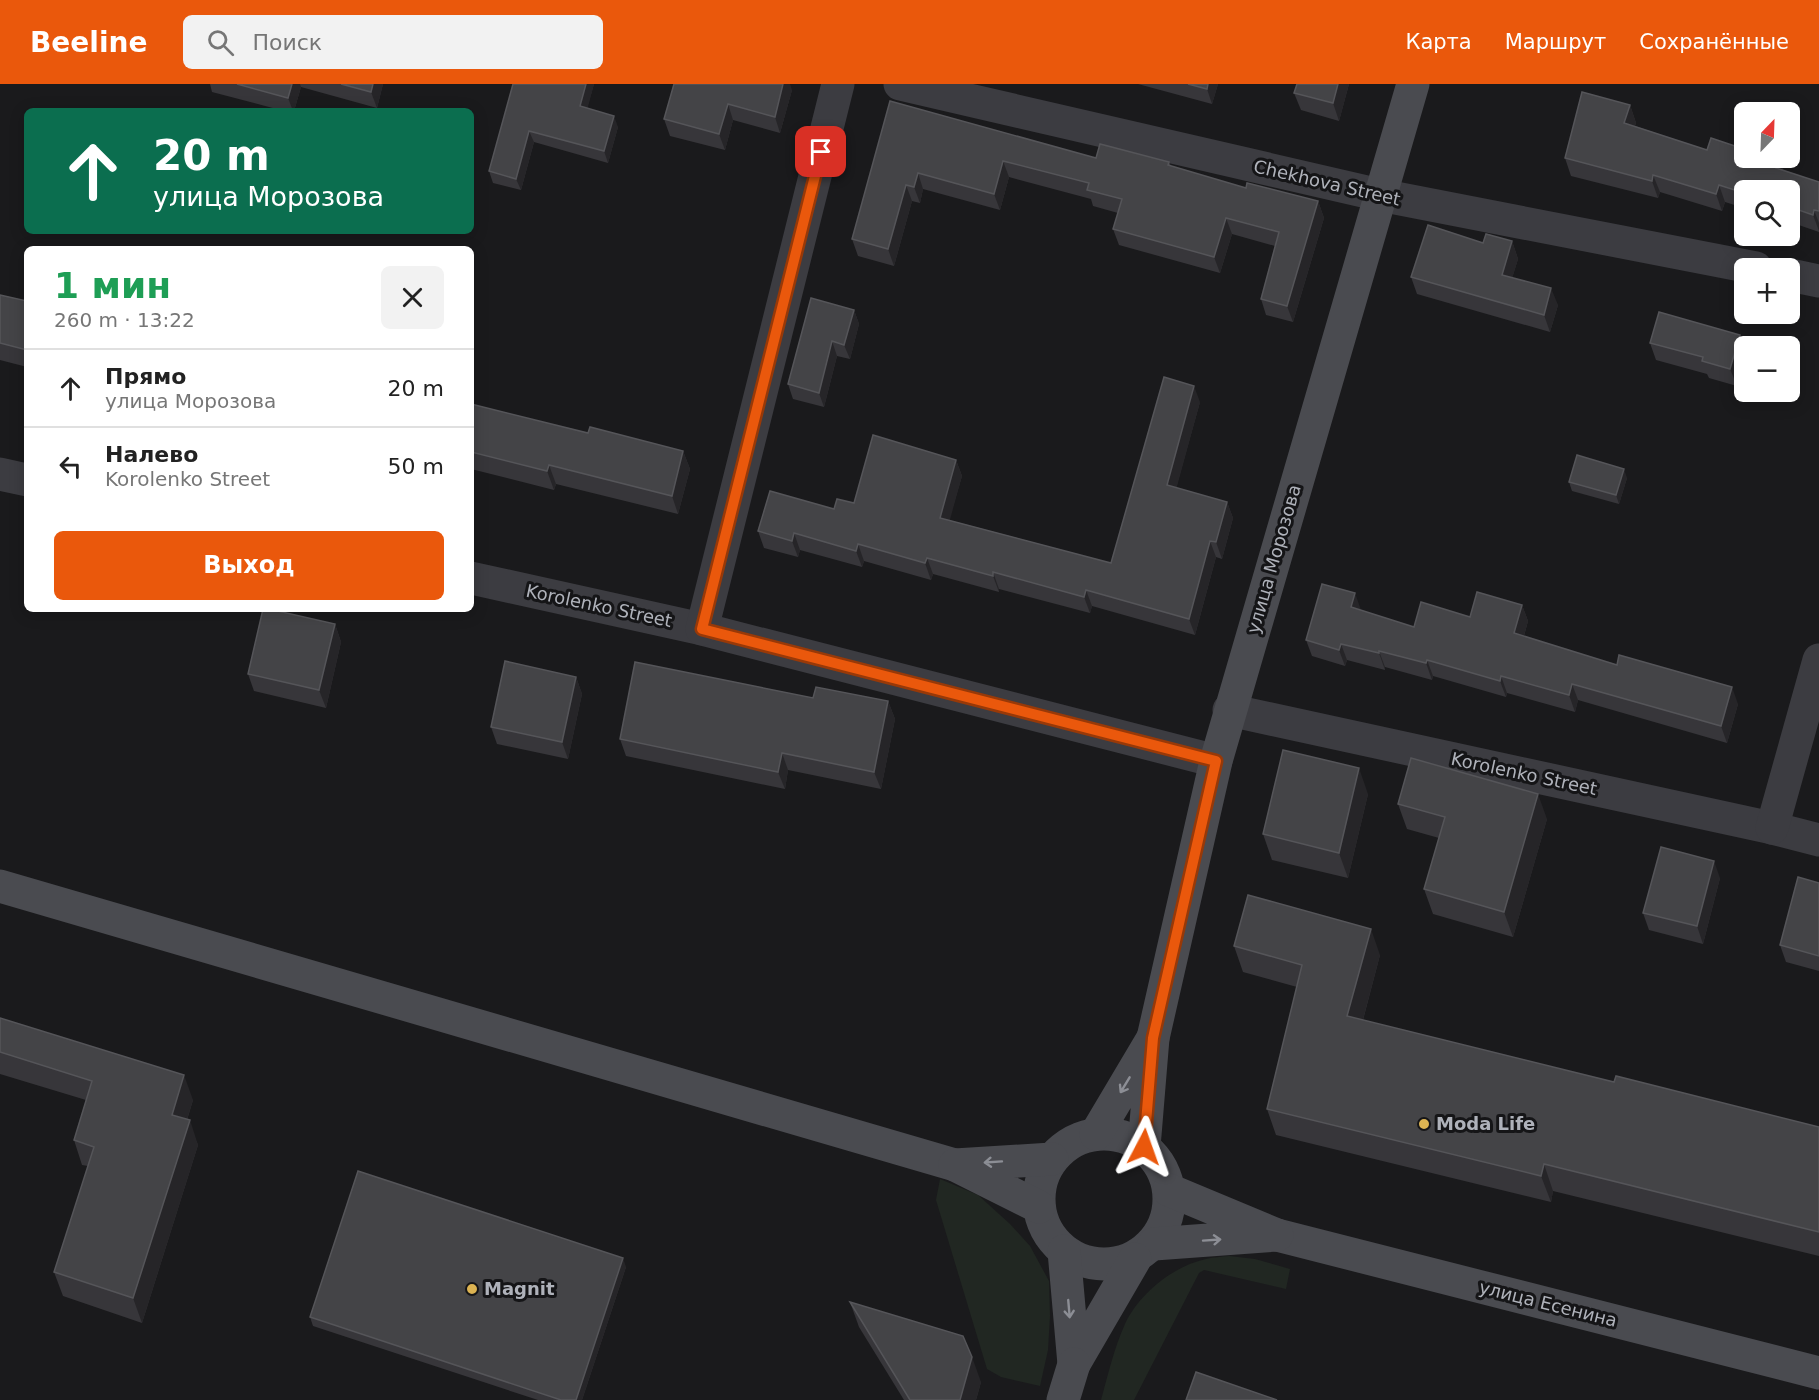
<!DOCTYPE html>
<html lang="ru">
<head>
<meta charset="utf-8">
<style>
	:root { --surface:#fff; --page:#f2f2f2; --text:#222; --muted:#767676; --line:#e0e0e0; --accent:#ea580c }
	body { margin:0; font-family:"DejaVu Sans",sans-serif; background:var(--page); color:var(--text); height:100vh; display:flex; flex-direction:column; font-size:22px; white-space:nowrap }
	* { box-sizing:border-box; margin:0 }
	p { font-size:20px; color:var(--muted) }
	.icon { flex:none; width:33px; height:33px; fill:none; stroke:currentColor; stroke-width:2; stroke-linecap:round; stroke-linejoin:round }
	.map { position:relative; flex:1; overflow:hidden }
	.panel { position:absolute; left:24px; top:162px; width:450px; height:366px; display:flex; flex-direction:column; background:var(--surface); border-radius:9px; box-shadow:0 3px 15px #0003 }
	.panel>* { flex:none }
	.banner { position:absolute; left:24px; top:24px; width:450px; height:126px; border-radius:9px; box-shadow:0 3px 15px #0003; background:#0b6e4f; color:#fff; overflow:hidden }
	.needle { width:39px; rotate:23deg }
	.tools { position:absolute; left:1734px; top:18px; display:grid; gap:12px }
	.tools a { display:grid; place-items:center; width:66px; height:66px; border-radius:9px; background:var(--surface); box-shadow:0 3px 15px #0003; font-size:30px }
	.pin { position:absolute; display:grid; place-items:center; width:51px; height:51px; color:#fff; margin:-26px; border-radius:12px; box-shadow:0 3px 9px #0006 }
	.me { position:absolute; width:66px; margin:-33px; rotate:4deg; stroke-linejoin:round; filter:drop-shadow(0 0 4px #0008) }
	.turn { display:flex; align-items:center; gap:21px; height:126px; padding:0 30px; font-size:27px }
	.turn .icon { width:78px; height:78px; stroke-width:2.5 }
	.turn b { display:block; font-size:42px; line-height:51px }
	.round { display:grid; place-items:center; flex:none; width:63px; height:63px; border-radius:9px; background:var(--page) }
	.summary { display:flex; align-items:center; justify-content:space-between; height:102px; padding:0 30px }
	h1 { font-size:36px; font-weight:600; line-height:45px; color:#1e9e55 }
	.button { display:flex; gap:12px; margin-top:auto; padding:12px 30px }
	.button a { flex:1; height:69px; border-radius:9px; background:var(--accent); color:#fff; font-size:24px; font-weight:600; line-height:69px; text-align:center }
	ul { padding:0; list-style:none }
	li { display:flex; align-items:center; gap:18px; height:78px; padding:0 30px; border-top:2px solid var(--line) }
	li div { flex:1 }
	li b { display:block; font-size:22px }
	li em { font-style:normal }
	header { display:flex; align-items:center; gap:36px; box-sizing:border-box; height:84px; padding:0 30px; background:var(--accent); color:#fff }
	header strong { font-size:28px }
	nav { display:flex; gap:33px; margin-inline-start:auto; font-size:21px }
	.search { width:420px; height:54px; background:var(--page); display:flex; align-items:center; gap:15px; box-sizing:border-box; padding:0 21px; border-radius:9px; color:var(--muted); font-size:22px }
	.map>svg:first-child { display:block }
	.green { fill:#212722 }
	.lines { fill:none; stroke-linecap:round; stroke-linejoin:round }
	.street { stroke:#3c3c41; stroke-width:33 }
	.secondary { stroke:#4a4b50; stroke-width:33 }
	.wall { fill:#37363a }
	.shaded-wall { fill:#262528 }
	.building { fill:#444447; stroke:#555559; stroke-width:1.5 }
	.oneway { stroke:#8c8e95 }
	.route-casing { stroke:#983908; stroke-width:15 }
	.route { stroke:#ea580c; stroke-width:10 }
	.poi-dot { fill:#dcb352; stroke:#151517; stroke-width:2 }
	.labels { text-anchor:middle; stroke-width:6; stroke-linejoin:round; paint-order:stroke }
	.street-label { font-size:18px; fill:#afb2ba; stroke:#151517 }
	.poi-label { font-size:18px; font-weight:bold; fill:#afb2ba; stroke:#151517; text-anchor:start }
</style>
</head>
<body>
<header>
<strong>Beeline</strong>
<div class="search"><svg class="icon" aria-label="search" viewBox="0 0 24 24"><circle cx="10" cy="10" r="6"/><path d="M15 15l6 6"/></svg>Поиск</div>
<nav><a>Карта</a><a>Маршрут</a><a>Сохранённые</a></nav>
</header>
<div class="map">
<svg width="1819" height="1316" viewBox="0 0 1819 1316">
	<rect width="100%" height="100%" fill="#1a1a1c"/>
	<!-- green -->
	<g class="green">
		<path d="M 940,1095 L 978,1111 L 1010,1140 L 1030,1162 L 1049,1197 L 1050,1232 L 1048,1266 L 1040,1302 L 1001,1293 L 987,1285 L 936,1116 Z"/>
		<path d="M 1229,1172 L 1255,1175 L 1290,1185 L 1286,1205 L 1204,1186 L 1199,1189 L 1134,1316 L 1101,1316 C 1108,1291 1114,1264 1125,1240 C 1139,1210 1173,1182 1206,1175 C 1213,1173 1222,1173 1229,1172 Z"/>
	</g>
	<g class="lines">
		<!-- street -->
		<g class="street">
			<path d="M 900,0 L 1380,111 L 1756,184"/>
			<path d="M 1790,191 L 1819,197"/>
			<path d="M 0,390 L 27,396"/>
			<path d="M 471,494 L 702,545 L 1216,677"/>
			<path d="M 702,545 L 838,0"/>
			<path d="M 1229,626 L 1772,744 L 1819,756"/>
			<path d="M 1772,744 L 1819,576"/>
		</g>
		<!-- secondary -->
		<g class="secondary">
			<path d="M 0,802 L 955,1081"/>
			<path d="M 1153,954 L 1216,677 L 1413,0"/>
			<circle cx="1104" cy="1115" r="65"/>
			<path d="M 1096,1050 L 1153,954 L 1144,1063"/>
			<path d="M 1039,1123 L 955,1081 L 1052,1075"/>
			<path d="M 1277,1151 L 1819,1289"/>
			<path d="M 1154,1160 L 1277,1151 L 1169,1106"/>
			<path d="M 1064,1167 L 1074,1280 L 1135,1175"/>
			<path d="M 1063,1316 L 1074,1280"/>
		</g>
	</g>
	<!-- wall -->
	<g class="wall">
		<path d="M 210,0 L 383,0 L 377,24 L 301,3 L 294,27 L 284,27 L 212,8 Z"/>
		<path d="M 513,0 L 594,0 L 587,24 L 618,43 L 608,79 L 534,58 L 521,106 L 493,99 L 489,87 Z"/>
		<path d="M 674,0 L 792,6 L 780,49 L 733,36 L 725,66 L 670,52 L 664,35 Z"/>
		<path d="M 1138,0 L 1218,0 L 1212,20 Z"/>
		<path d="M 1349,0 L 1339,37 L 1301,26 L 1294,9 Z"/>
		<path d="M 890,17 L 1096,74 L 1169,78 L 1171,82 L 1246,104 L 1318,117 L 1324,134 L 1293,238 L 1266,231 L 1261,215 L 1275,162 L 1232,150 L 1220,189 L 1119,161 L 1113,145 L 1118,129 L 1093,122 L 1091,115 L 1009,93 L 1000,126 L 923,105 L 920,119 L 912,117 L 894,182 L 858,172 L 852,155 Z"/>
		<path d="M 1630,21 L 1636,39 L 1635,42 L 1707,66 L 1779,75 L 1783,86 L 1819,98 L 1819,148 L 1790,138 L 1790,106 L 1744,106 L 1744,124 L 1725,118 L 1722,127 L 1660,108 L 1658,114 L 1571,92 L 1565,74 Z"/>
		<path d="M 1512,157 L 1518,175 L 1512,194 L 1558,221 L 1550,248 L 1417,210 L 1411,193 L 1483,159 Z"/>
		<path d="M 0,211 L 27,217 L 27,283 L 0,276 Z"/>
		<path d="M 854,226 L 859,240 L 850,275 L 837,272 L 824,323 L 793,315 L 788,300 Z"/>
		<path d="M 1740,251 L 1737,302 L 1709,294 L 1707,290 L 1656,276 L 1650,259 Z"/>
		<path d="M 1200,318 L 1176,404 L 1227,418 L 1233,434 L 1222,475 L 1216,473 L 1195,551 L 1092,522 L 1090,529 L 999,505 L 999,508 L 933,490 L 931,496 L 864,477 L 862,483 L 800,466 L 798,473 L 764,464 L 758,447 L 854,419 L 956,376 L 962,392 L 949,436 L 1111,479 Z"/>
		<path d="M 471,320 L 588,349 L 683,367 L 690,385 L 678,430 L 556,400 L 554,406 L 471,385 Z"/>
		<path d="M 1627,394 L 1619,420 L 1572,407 L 1569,398 Z"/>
		<path d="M 1522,521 L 1528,537 L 1524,552 L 1738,620 L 1727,659 L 1578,616 L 1575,628 L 1507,609 L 1506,613 L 1433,592 L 1432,596 L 1385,583 L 1385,586 L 1347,576 L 1345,582 L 1312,572 L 1306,556 L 1361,526 L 1414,543 L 1470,533 Z"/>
		<path d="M 335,540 L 341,558 L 326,624 L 254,607 L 248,590 Z"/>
		<path d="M 576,593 L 582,610 L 568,675 L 497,660 L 491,643 Z"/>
		<path d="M 813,614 L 888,617 L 895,635 L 881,705 L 788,686 L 785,705 L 626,672 L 620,655 Z"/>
		<path d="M 1368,710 L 1348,794 L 1272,776 L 1263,750 Z"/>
		<path d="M 1398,720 L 1547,735 L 1513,853 L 1433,830 L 1424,805 L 1439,754 L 1407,745 Z"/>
		<path d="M 1720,794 L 1703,860 L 1649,846 L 1643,829 Z"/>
		<path d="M 1819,799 L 1819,887 L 1786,878 L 1780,861 Z"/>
		<path d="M 1234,862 L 1380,871 L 1363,936 L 1614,998 L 1819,1043 L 1819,1172 L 1553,1107 L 1551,1118 L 1276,1051 L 1267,1025 L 1297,903 L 1243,888 Z"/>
		<path d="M 0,934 L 193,1016 L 187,1036 L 198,1061 L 142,1239 L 63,1212 L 54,1188 L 88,1082 L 82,1081 L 74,1056 L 86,1016 L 0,990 Z"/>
		<path d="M 626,1183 L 582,1316 L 538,1316 L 313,1242 L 310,1233 Z"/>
		<path d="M 850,1218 L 981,1298 L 976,1316 L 904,1316 L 859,1243 Z"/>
	</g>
	<!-- shaded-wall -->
	<g class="shaded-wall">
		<path d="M 292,0 L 300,0 L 301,3 L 294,27 L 293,27 L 288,14 Z"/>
		<path d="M 373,0 L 383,0 L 377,24 L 371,8 Z"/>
		<path d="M 586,0 L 594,0 L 585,34 L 580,22 Z"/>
		<path d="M 783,0 L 790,0 L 792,6 L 780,49 L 775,33 Z"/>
		<path d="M 1208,0 L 1218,0 L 1212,20 L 1207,5 Z"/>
		<path d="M 1338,0 L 1349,0 L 1339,37 L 1333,19 Z"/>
		<path d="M 728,20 L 733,36 L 725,66 L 719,50 Z"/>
		<path d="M 1630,21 L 1636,39 L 1630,56 L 1624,39 Z"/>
		<path d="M 614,32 L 618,43 L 608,79 L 604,67 Z"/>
		<path d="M 529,47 L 534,58 L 521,106 L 516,95 Z"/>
		<path d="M 1779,75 L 1785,93 L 1776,84 Z"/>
		<path d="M 1003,77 L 1009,93 L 1000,126 L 994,110 Z"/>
		<path d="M 918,89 L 923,105 L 920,119 L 914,103 Z"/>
		<path d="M 1653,91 L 1660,108 L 1658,114 L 1652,97 Z"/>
		<path d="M 906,101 L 912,117 L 894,182 L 888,165 Z"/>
		<path d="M 1719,101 L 1725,118 L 1722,127 L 1716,110 Z"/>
		<path d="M 1318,117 L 1324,134 L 1293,238 L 1287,222 Z"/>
		<path d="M 1814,126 L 1819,139 L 1819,147 L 1813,131 Z"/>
		<path d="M 1226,134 L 1232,150 L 1220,189 L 1214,173 Z"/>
		<path d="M 1512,157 L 1518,175 L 1508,208 L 1502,191 Z"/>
		<path d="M 1551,204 L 1558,221 L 1550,248 L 1544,231 Z"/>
		<path d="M 854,226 L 859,240 L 850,275 L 844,261 Z"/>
		<path d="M 1740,251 L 1744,263 L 1744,275 L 1737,302 L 1730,285 Z"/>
		<path d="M 832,257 L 837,272 L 824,323 L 819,309 Z"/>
		<path d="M 1194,302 L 1200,318 L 1173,417 L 1167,401 Z"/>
		<path d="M 683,367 L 690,385 L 678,430 L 672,412 Z"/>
		<path d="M 956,376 L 962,392 L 946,450 L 940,434 Z"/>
		<path d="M 549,381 L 556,400 L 554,406 L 547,387 Z"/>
		<path d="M 1624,385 L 1627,394 L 1619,420 L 1616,411 Z"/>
		<path d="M 1227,418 L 1233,434 L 1222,475 L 1216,458 Z"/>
		<path d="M 794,449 L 800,466 L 798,473 L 792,457 Z"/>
		<path d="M 1210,457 L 1216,473 L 1195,551 L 1189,535 Z"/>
		<path d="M 858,460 L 864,477 L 862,483 L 856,467 Z"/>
		<path d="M 927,474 L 933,490 L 931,496 L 925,479 Z"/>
		<path d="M 993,488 L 999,505 L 999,508 L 993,492 Z"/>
		<path d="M 1086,506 L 1092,522 L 1090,529 L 1084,513 Z"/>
		<path d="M 1355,509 L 1361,526 L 1351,523 Z"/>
		<path d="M 1522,521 L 1528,537 L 1520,566 L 1514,549 Z"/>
		<path d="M 335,540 L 341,558 L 326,624 L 319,606 Z"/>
		<path d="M 1341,560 L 1347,576 L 1345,582 L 1339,566 Z"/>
		<path d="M 1379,567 L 1385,583 L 1385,586 L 1379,569 Z"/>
		<path d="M 1427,576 L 1433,592 L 1432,596 L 1426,579 Z"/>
		<path d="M 1501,592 L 1507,609 L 1506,613 L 1500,597 Z"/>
		<path d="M 576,593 L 582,610 L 568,675 L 562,658 Z"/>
		<path d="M 1572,600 L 1578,616 L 1575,628 L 1569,611 Z"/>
		<path d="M 1732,603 L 1738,620 L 1727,659 L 1721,642 Z"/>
		<path d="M 888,617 L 895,635 L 881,705 L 874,688 Z"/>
		<path d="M 782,669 L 788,686 L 785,705 L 778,688 Z"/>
		<path d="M 1359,684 L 1368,710 L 1348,794 L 1339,769 Z"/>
		<path d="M 1538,710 L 1547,735 L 1513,853 L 1504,828 Z"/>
		<path d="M 1714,777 L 1720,794 L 1703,860 L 1697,842 Z"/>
		<path d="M 1371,845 L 1380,871 L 1357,958 L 1347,932 Z"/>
		<path d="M 184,991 L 193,1016 L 181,1055 L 172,1031 Z"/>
		<path d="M 190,1036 L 198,1061 L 142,1239 L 133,1214 Z"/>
		<path d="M 1544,1080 L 1553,1107 L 1551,1118 L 1541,1092 Z"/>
		<path d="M 623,1174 L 626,1183 L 582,1316 L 576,1316 Z"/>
		<path d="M 972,1273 L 981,1298 L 976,1316 L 960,1316 Z"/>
	</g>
	<!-- building -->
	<g class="building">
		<path d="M 237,0 L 292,0 L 288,14 Z"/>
		<path d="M 341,0 L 373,0 L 371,8 Z"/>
		<path d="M 513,0 L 586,0 L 580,22 L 614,32 L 604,67 L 529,47 L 516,95 L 489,87 Z"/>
		<path d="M 674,0 L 783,0 L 775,33 L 728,20 L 719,50 L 664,35 Z"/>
		<path d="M 1188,0 L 1208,0 L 1207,5 Z"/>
		<path d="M 1297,0 L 1338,0 L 1333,19 L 1294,9 Z"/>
		<path d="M 1582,8 L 1630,21 L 1624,39 L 1707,66 L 1711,54 L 1744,65 L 1744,74 L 1773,74 L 1779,75 L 1776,84 L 1819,98 L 1819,127 L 1814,126 L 1813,131 L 1790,123 L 1790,106 L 1744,106 L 1744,109 L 1719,101 L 1716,110 L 1653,91 L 1652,97 L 1565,74 Z"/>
		<path d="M 890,17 L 1096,74 L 1100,60 L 1169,78 L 1168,81 L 1246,104 L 1247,99 L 1318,117 L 1287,222 L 1261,215 L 1279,148 L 1226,134 L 1214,173 L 1113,145 L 1122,115 L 1087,106 L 1089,99 L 1003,77 L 994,110 L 918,89 L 914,103 L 906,101 L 888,165 L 852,155 Z"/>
		<path d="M 1428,141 L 1483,159 L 1486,150 L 1512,157 L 1502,191 L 1551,204 L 1544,231 L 1411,193 Z"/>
		<path d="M 0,211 L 27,217 L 27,266 L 0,259 Z"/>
		<path d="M 811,214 L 854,226 L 844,261 L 832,257 L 819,309 L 788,300 Z"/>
		<path d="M 1659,228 L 1740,251 L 1730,285 L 1702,277 L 1703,273 L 1650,259 Z"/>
		<path d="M 1164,293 L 1194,302 L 1167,401 L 1227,418 L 1216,458 L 1210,457 L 1189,535 L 1086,506 L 1084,513 L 993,488 L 993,492 L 927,474 L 925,479 L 858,460 L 856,467 L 794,449 L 792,457 L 758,447 L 770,407 L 834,425 L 837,415 L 854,419 L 873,351 L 956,376 L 940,434 L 1111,479 Z"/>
		<path d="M 471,320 L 588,349 L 590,343 L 683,367 L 672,412 L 549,381 L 547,387 L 471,368 Z"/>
		<path d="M 1577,371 L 1624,385 L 1616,411 L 1569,398 Z"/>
		<path d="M 1322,500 L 1355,509 L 1351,523 L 1414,543 L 1421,518 L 1470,533 L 1477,508 L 1522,521 L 1514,549 L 1617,581 L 1619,571 L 1732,603 L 1721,642 L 1572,600 L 1569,611 L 1501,592 L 1500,597 L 1427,576 L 1426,579 L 1379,567 L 1379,569 L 1341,560 L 1339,566 L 1306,556 Z"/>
		<path d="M 263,525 L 269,525 L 335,540 L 319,606 L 248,590 Z"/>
		<path d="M 505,577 L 576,593 L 562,658 L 491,643 Z"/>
		<path d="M 635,578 L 813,614 L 816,603 L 888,617 L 874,688 L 782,669 L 778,688 L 620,655 Z"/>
		<path d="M 1283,666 L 1359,684 L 1339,769 L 1263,750 Z"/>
		<path d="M 1411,674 L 1538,710 L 1504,828 L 1424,805 L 1445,733 L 1398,720 Z"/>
		<path d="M 1661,763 L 1714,777 L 1697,842 L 1643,829 Z"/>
		<path d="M 1798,793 L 1819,799 L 1819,872 L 1780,861 Z"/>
		<path d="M 1248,811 L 1371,845 L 1347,932 L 1614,998 L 1616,992 L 1819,1043 L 1819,1148 L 1544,1080 L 1541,1092 L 1267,1025 L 1302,881 L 1234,862 Z"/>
		<path d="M 0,934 L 184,991 L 172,1031 L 190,1036 L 133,1214 L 54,1188 L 94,1063 L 74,1056 L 92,997 L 0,968 Z"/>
		<path d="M 358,1087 L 623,1174 L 576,1316 L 561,1316 L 310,1233 Z"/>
		<path d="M 850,1218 L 963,1252 L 972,1273 L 960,1316 L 910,1316 Z"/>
		<path d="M 1196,1288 L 1277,1316 L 1186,1316 Z"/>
	</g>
	<!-- one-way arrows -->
	<defs><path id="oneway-shaft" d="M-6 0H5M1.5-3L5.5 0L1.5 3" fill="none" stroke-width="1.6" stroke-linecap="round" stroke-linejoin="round" transform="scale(1.5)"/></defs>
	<g class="oneway">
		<use href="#oneway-shaft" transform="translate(1125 1001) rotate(121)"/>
		<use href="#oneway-shaft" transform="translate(993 1078) rotate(176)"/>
		<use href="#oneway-shaft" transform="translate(1212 1156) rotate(-4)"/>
		<use href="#oneway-shaft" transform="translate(1069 1225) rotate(85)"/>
	</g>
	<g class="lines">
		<!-- route casing -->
		<g class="route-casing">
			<path id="route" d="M 821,68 L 702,545 L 1216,677 L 1153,954 L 1144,1063"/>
		</g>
		<!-- route -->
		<use href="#route" class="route"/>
	</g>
	<!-- markers -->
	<g class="poi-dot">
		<circle cx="1424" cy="1040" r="6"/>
		<circle cx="472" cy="1205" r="6"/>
	</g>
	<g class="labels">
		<!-- street labels -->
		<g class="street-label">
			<text transform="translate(1327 99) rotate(13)" y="6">Chekhova Street</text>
			<text transform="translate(1274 475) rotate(-74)" y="6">улица Морозова</text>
			<text transform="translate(599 522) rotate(12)" y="6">Korolenko Street</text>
			<text transform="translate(1524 690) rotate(12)" y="6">Korolenko Street</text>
			<text transform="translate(1548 1220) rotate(14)" y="6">улица Есенина</text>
		</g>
		<!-- poi labels -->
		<g class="poi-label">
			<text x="1436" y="1046">Moda Life</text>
			<text x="484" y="1211">Magnit</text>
		</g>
	</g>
</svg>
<div class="tools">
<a><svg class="needle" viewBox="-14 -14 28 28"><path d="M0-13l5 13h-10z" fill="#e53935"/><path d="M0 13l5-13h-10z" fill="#767676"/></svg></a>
<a><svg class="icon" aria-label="search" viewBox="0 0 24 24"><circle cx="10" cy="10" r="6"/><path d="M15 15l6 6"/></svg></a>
<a>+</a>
<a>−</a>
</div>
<div class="pin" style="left:821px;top:68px;background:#d93025"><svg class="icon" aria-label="arrive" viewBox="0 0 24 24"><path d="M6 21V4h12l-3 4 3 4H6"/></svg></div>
<svg class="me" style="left:1144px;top:1063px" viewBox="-20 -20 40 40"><path d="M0-17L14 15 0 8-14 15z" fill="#ea580c" stroke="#fff" stroke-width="4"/></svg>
<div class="banner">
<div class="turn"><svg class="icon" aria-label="ahead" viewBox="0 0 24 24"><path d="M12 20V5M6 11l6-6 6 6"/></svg><div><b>20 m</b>улица Морозова</div></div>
</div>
<section class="panel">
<div class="summary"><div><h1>1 мин</h1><p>260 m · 13:22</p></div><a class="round"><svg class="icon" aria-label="close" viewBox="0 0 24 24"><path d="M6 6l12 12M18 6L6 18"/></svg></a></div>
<ul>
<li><svg class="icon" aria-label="ahead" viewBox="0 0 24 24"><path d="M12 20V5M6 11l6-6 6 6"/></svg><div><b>Прямо</b><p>улица Морозова</p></div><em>20 m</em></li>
<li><svg class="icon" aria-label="left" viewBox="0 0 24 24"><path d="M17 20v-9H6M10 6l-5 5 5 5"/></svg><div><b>Налево</b><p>Korolenko Street</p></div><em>50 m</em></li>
</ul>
<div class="button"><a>Выход</a></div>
</section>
</div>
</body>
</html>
